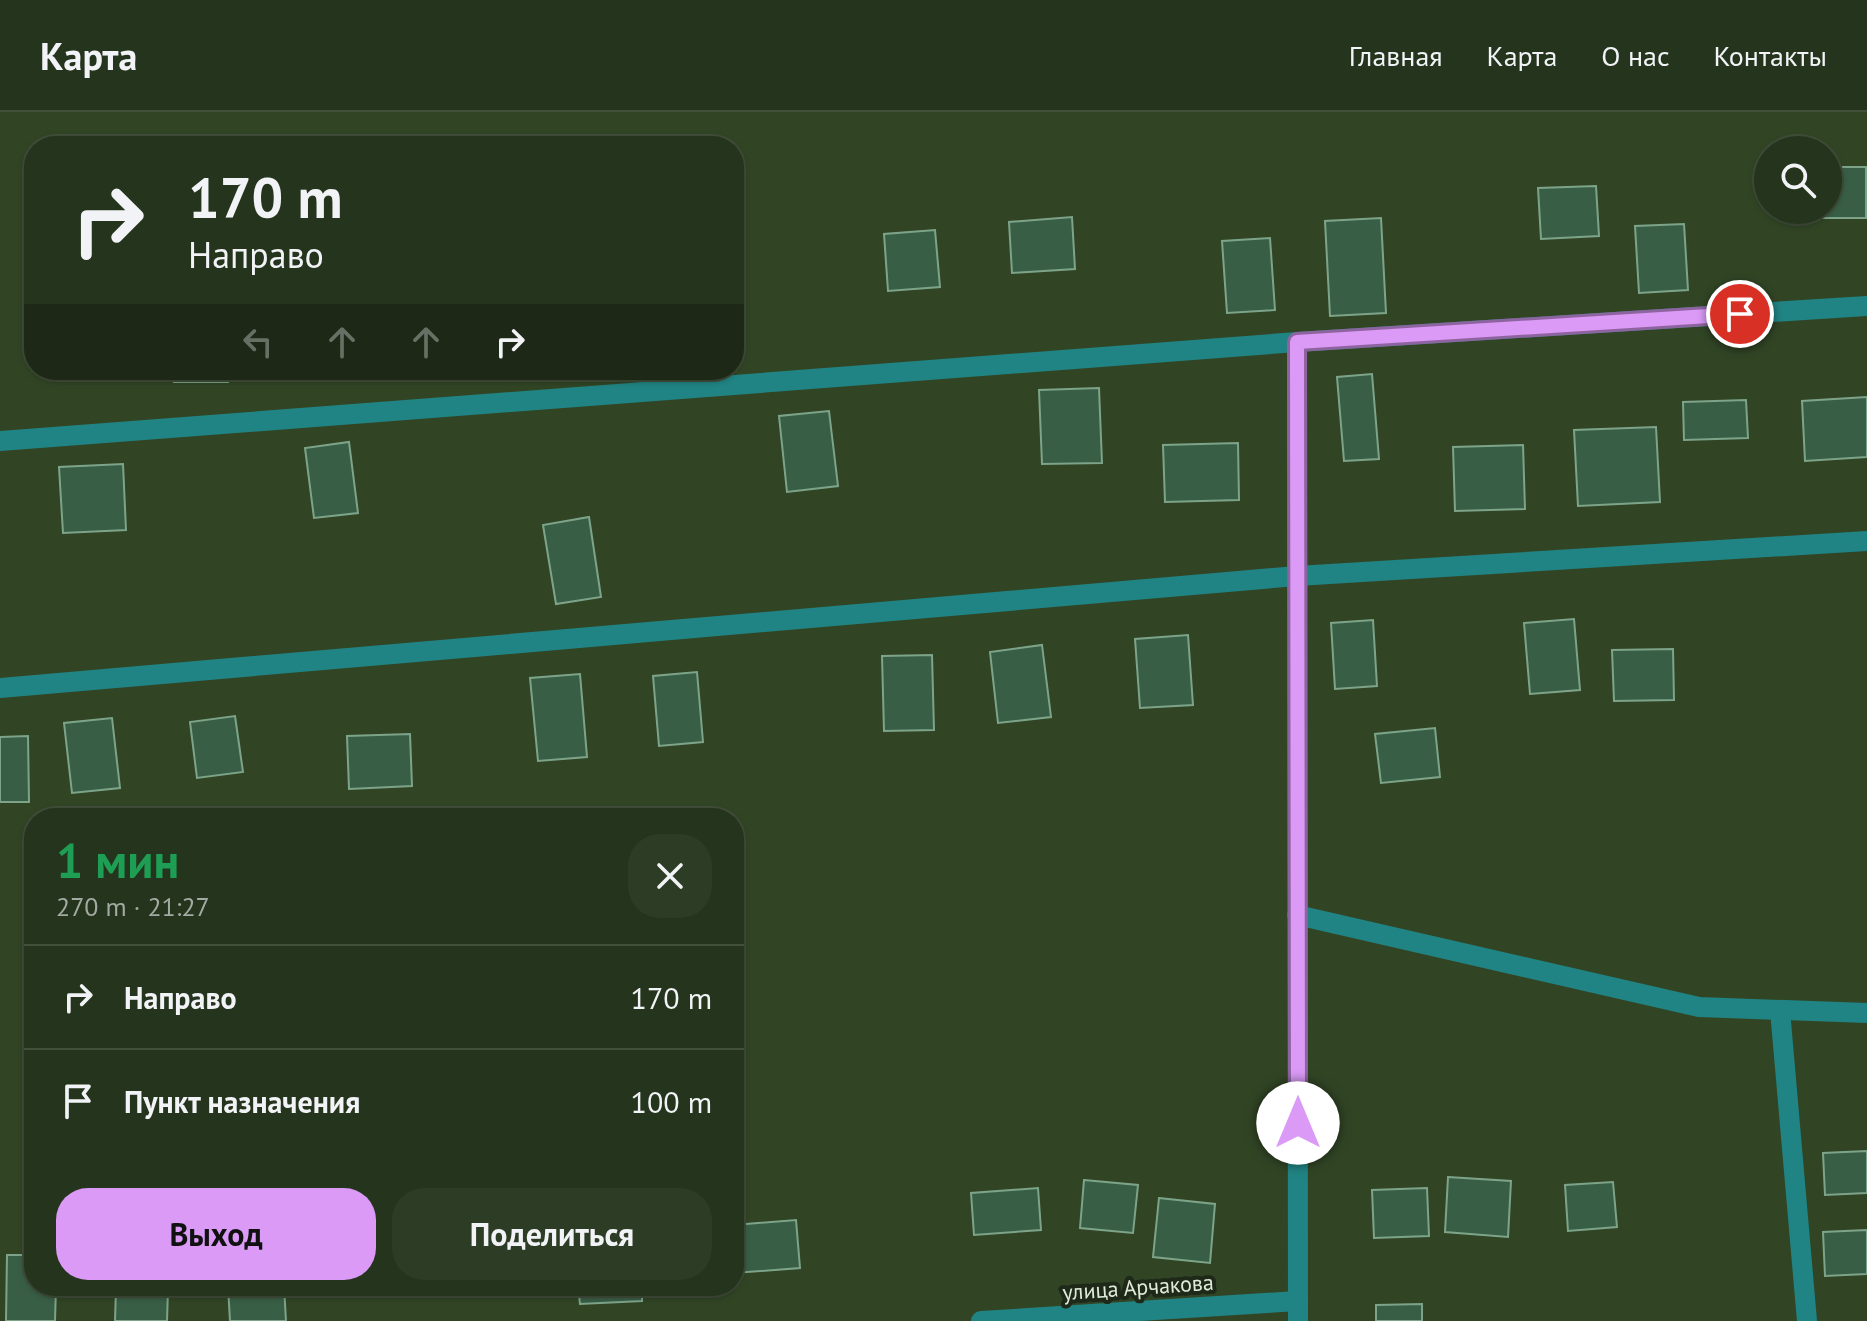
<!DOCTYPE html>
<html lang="ru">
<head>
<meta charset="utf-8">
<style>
	:root { --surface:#25341c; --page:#2d3c25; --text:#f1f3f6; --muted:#a3aaa3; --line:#424f3b; --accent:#da9af6 }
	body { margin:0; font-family:"PT Sans",sans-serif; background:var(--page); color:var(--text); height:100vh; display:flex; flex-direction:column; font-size:30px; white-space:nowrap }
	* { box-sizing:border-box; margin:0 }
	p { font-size:26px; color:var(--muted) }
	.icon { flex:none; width:44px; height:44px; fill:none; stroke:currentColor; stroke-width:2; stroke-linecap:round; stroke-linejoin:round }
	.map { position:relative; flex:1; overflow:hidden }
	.details { position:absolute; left:24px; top:696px; width:720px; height:488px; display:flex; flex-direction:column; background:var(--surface); border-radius:32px; box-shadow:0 2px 6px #0004,0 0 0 2px var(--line) }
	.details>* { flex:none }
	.hud { position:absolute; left:24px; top:24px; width:720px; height:244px; border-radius:32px; box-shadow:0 2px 6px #0004,0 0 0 2px var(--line); background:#25341c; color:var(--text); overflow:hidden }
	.controls { position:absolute; left:1754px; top:24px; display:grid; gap:16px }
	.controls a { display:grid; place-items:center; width:88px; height:88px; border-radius:50%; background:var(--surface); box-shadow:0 2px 6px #0004,0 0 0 2px var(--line); font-size:40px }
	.pin { position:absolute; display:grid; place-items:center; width:68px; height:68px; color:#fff; margin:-34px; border:4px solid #fff; border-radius:50%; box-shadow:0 2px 8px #0007 }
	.me { position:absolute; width:88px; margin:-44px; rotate:0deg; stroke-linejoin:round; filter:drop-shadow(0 0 6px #0008) }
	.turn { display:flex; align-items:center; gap:28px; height:168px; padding:0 32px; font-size:36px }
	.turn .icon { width:104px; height:104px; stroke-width:2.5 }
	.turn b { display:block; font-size:56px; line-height:68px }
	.lanes { display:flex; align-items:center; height:76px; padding:0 32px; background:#0003; justify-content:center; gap:40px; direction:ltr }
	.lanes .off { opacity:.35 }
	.round { display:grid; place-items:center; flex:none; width:84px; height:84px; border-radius:32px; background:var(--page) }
	.summary { display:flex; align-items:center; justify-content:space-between; height:136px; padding:0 32px }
	h1 { font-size:48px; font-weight:700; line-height:60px; color:#1e9e55 }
	.cta { display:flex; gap:16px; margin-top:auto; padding:16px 32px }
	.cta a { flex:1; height:92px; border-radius:32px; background:var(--accent); color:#111; font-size:32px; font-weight:700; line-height:92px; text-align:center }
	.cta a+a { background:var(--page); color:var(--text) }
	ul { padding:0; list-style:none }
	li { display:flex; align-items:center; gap:24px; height:104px; padding:0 32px; border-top:2px solid var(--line) }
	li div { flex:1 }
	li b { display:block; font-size:30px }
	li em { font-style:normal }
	header { display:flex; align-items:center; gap:48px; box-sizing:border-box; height:112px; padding:0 40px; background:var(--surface); border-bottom:2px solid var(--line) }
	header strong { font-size:38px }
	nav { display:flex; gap:44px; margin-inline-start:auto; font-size:28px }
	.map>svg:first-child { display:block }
	.building { fill:#395e46; stroke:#7da489; stroke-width:2 }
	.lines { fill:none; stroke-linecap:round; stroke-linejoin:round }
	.minor { stroke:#218484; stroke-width:20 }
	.route-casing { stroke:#8e64a0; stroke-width:20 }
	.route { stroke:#da9af6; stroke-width:14 }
	.labels { text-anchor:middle; stroke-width:8; stroke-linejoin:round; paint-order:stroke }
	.street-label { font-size:22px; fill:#deebd7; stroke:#1f291a }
</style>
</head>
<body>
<header>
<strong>Карта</strong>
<nav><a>Главная</a><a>Карта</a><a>О нас</a><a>Контакты</a></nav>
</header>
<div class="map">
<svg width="1867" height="1209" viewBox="0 0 1867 1209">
	<rect width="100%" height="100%" fill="#314525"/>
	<!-- building -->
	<g class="building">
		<path d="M 1828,55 L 1866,55 L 1866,106 L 1793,106 L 1793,98 L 1828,98 Z"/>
		<path d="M 1596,74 L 1599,124 L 1541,127 L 1538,76 Z"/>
		<path d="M 1072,105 L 1075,157 L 1012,161 L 1009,110 Z"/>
		<path d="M 1381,106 L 1386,201 L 1330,204 L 1325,109 Z"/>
		<path d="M 1684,112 L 1688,178 L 1639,181 L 1635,114 Z"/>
		<path d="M 935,118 L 940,175 L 888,179 L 884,122 Z"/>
		<path d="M 1270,126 L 1275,198 L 1227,201 L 1222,129 Z"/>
		<path d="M 59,258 L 99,258 L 99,266 L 59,265 Z"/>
		<rect x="174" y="258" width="54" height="12"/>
		<path d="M 1372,262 L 1379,347 L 1344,349 L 1337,265 Z"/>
		<path d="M 1099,276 L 1102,351 L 1042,352 L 1039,278 Z"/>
		<path d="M 1867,285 L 1867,345 L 1805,349 L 1802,289 Z"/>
		<path d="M 1746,288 L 1748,326 L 1684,328 L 1683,290 Z"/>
		<path d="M 829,299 L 838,374 L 787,380 L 779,304 Z"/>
		<path d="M 1656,315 L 1660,390 L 1578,394 L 1574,318 Z"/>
		<path d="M 349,330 L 358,401 L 314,406 L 305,336 Z"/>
		<path d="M 1238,331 L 1239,388 L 1165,390 L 1163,333 Z"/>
		<path d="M 1523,333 L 1525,397 L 1455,399 L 1453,335 Z"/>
		<path d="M 123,352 L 126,418 L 63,421 L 59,355 Z"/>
		<path d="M 589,405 L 601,485 L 556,492 L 543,413 Z"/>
		<path d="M 1574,507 L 1580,578 L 1530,582 L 1524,511 Z"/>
		<path d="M 1373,508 L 1377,574 L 1335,577 L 1331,511 Z"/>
		<path d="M 1188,523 L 1193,593 L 1140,596 L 1135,527 Z"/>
		<path d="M 1042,533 L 1051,605 L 998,611 L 990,540 Z"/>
		<path d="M 1673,537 L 1674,588 L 1614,589 L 1612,538 Z"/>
		<path d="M 932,543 L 934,618 L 884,619 L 882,544 Z"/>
		<path d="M 697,560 L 703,630 L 659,634 L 653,564 Z"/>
		<path d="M 580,562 L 587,645 L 538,649 L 530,566 Z"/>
		<path d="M 235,604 L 243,660 L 197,666 L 190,610 Z"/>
		<path d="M 112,606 L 120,676 L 72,681 L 64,611 Z"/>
		<path d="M 1435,616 L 1440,665 L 1381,671 L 1375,622 Z"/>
		<path d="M 410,622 L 412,674 L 349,677 L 347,624 Z"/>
		<path d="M 28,624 L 29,690 L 0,690 L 0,625 Z"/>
		<path d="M 1867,1039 L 1867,1081 L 1825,1083 L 1823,1041 Z"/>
		<path d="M 1448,1065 L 1511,1069 L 1508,1125 L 1445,1120 Z"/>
		<path d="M 1084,1068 L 1138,1073 L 1133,1121 L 1080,1116 Z"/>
		<path d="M 1613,1070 L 1617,1115 L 1568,1119 L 1565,1073 Z"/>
		<path d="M 1038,1076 L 1041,1118 L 974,1123 L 971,1081 Z"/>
		<path d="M 1427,1076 L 1429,1124 L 1374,1126 L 1372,1078 Z"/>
		<path d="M 1159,1086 L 1215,1092 L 1210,1151 L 1153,1145 Z"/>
		<path d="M 796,1108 L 800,1156 L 734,1161 L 734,1113 Z"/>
		<path d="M 1867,1118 L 1867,1162 L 1825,1164 L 1823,1120 Z"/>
		<path d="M 7,1143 L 34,1143 L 34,1174 L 56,1174 L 55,1209 L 6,1209 Z"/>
		<path d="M 228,1174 L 284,1174 L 286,1209 L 230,1209 Z"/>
		<path d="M 578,1174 L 642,1174 L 642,1189 L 580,1192 Z"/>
		<path d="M 116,1176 L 168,1177 L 167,1209 L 115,1209 Z"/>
		<path d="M 1422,1192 L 1422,1209 L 1376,1209 L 1376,1193 Z"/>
	</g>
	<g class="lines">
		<!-- minor -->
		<g class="minor">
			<path d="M 1297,230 L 1298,1209"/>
			<path d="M 0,329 L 1297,230 L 1867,194"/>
			<path d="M 0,576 L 1297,464 L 1867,429"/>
			<path d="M 1297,803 L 1699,895 L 1867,901"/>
			<path d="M 1780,898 L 1807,1209"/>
			<path d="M 981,1209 L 1298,1189"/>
		</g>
	</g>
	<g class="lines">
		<!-- route casing -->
		<g class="route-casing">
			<path id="route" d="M 1298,1011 L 1297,230 L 1740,202"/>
		</g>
		<!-- route -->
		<use href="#route" class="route"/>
	</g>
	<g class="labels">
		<!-- street labels -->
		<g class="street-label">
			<text transform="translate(1138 1175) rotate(-4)" y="8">улица Арчакова</text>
		</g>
	</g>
</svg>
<div class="controls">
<a><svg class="icon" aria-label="search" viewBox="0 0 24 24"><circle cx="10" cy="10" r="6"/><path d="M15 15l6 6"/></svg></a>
</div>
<div class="pin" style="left:1740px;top:202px;background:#d93025"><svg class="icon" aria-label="arrive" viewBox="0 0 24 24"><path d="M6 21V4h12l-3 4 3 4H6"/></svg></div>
<svg class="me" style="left:1298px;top:1011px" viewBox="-20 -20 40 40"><circle r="19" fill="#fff"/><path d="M0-13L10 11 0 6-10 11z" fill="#da9af6"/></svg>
<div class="hud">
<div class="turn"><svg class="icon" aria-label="right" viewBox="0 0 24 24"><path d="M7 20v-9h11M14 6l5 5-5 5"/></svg><div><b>170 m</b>Направо</div></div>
<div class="lanes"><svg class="icon off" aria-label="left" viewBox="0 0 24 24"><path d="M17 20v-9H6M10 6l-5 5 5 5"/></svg><svg class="icon off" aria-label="ahead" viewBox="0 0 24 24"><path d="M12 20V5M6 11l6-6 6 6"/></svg><svg class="icon off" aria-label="ahead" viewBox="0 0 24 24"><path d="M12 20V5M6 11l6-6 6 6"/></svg><svg class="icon" aria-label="right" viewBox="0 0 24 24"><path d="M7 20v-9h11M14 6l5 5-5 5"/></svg></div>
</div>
<section class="details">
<div class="summary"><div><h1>1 мин</h1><p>270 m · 21:27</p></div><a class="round"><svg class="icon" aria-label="close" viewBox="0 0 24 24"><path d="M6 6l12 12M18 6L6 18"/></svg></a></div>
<ul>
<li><svg class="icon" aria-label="right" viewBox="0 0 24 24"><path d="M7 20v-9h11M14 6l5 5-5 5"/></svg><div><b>Направо</b></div><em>170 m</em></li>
<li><svg class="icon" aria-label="arrive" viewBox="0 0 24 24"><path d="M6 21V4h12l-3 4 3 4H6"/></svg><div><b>Пункт назначения</b></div><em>100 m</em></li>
</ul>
<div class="cta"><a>Выход</a><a>Поделиться</a></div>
</section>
</div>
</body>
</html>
